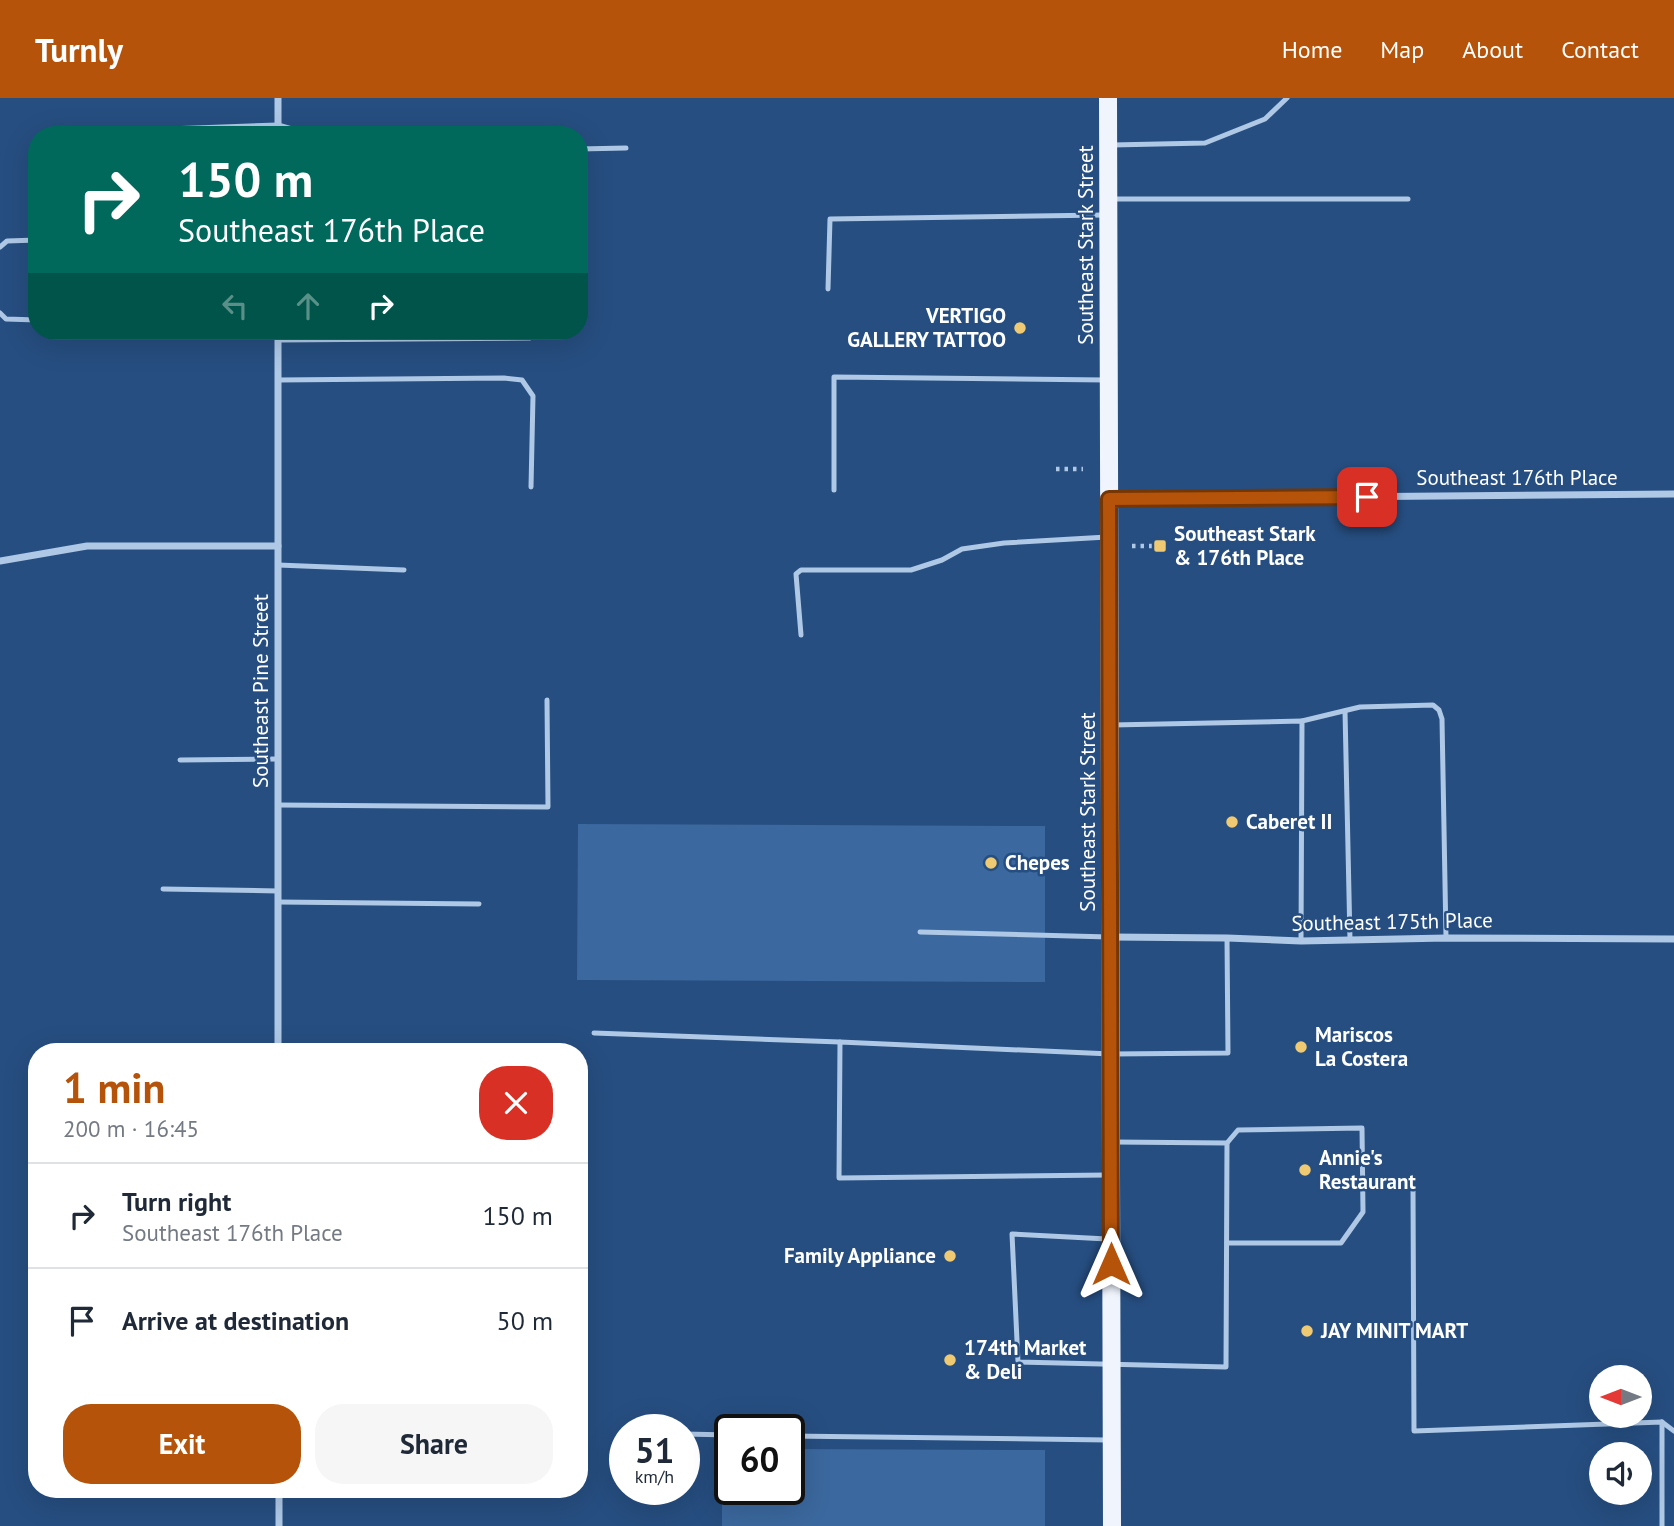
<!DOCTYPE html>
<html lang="en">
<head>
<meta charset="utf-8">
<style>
	:root { --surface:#fff; --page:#f6f6f7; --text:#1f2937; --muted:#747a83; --line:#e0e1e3; --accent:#b45309 }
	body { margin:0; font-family:"PT Sans",sans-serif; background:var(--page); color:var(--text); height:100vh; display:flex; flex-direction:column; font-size:26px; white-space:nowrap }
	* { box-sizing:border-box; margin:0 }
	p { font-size:23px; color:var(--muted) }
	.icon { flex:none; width:38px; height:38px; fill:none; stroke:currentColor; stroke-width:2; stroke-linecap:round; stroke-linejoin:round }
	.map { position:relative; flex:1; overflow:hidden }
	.details { position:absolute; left:28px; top:945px; width:560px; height:455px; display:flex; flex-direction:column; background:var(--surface); border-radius:28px; box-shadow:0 7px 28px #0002 }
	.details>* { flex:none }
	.guide { position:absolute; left:28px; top:28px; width:560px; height:214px; border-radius:28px; box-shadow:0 7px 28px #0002; background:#00695c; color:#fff; overflow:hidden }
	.needle { width:46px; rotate:270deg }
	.controls { position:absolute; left:1589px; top:1267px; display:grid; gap:14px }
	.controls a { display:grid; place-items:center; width:63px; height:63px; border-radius:50%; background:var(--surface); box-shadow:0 7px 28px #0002; font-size:35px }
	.speed { position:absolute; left:609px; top:1316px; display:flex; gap:14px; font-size:35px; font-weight:700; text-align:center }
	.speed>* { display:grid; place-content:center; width:91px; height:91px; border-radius:50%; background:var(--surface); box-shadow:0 7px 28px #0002; line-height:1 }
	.speed small { font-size:18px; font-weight:400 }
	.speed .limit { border:4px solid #111; border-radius:10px; background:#fff; color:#111 }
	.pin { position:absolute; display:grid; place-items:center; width:60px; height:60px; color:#fff; margin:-30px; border-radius:14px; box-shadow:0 4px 10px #0006 }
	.me { position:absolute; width:77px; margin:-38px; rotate:0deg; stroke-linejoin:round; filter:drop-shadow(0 0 5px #0008) }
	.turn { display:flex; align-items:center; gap:24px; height:147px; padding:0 35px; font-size:32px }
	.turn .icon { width:91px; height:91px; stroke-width:2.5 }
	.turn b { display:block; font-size:49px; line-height:60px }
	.lanes { display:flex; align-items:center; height:66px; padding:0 35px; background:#0003; justify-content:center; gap:35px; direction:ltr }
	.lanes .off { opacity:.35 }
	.round { display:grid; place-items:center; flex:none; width:74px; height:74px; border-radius:28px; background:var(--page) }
	.summary { display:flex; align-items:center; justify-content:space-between; height:119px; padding:0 35px }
	h1 { font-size:42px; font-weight:700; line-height:52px; color:var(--accent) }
	.primary-button { display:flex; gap:14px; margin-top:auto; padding:14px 35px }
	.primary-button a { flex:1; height:80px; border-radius:28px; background:var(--accent); color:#fff; font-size:28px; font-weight:700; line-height:80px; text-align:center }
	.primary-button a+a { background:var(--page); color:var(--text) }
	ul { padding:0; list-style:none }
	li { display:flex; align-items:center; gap:21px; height:105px; padding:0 35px; border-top:2px solid var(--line) }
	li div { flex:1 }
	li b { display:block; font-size:26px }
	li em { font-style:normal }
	header { display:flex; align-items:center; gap:42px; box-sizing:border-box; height:98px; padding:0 35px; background:var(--accent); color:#fff }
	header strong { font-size:33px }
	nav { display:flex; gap:38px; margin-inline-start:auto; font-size:24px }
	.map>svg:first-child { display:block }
	.green { fill:#3b689e }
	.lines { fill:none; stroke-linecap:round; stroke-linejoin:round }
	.path { stroke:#aec8e6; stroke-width:4.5; stroke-dasharray:3.5 5; stroke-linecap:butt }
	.lane { stroke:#aec8e6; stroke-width:5 }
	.street { stroke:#aec8e6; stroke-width:7 }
	.primary { stroke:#eff4fd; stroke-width:18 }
	.route-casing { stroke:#753606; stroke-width:18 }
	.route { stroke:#b45309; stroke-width:12 }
	.poi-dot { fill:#efca73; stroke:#264e80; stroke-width:2.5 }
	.labels { text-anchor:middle; stroke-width:5; stroke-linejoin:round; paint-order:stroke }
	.street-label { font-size:21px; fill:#fff; stroke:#264e80 }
	.poi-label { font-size:21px; font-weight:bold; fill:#fff; stroke:#264e80; text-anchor:start }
</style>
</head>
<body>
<header>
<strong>Turnly</strong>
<nav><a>Home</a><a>Map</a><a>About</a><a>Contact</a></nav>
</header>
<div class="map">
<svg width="1674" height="1428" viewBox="0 0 1674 1428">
	<rect width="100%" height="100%" fill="#264e80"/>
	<!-- green -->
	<g class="green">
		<path d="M 578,726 L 1045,728 L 1045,884 L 577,882 Z"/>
		<path d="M 722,1350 L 730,1350 L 730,1391 L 789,1391 L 789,1351 L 1045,1352 L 1045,1428 L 722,1428 Z"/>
	</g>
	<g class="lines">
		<!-- path -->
		<g class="path">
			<path d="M 1056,371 L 1083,371"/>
			<path d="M 1132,448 L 1160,448"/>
		</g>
		<!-- lane -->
		<g class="lane">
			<path d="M 141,32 L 278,27 L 313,37"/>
			<path d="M 1112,47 L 1205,45 L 1265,21 L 1287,0"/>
			<path d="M 579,51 L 626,50"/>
			<path d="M 1113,101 L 1408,101"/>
			<path d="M 0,149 L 7,143 L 37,142"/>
			<path d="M 828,191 L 830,121 L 1105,117"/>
			<path d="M 0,215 L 6,221 L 37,222"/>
			<path d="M 278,242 L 530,240"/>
			<path d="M 278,282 L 504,280 L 522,282 L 533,298 L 531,389"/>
			<path d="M 834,392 L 834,279 L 1106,282"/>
			<path d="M 278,467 L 404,472"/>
			<path d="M 801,537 L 796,476 L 801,472 L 911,472 L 942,462 L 962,451 L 1004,445 L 1107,439"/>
			<path d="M 1345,613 L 1350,842"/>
			<path d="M 1302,623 L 1360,609 L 1433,607 L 1439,612 L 1442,621 L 1446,840"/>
			<path d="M 1112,627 L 1302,623 L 1301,843"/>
			<path d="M 180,662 L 278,661"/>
			<path d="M 278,707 L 548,709 L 547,602"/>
			<path d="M 163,791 L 278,793"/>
			<path d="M 278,804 L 479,806"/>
			<path d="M 920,834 L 1109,839"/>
			<path d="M 594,935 L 840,944"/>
			<path d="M 1108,1077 L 839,1080 L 840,944 L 1111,956 L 1228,955 L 1227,840"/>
			<path d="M 1413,1090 L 1414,1333 L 1662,1324 L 1662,1428"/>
			<path d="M 1107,1141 L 1012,1136 L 1018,1264 L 1226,1269 L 1227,1045 L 1114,1044"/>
			<path d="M 1227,1145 L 1341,1145 L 1363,1114 L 1362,1030 L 1238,1032 L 1227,1045"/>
			<path d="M 1662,1324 L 1674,1333"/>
			<path d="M 684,1336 L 730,1337"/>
			<path d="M 789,1338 L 1108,1342"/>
		</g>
		<!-- street -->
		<g class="street">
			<path d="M 278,0 L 278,37"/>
			<path d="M 278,233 L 278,954"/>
			<path d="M 1110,401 L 1674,396"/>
			<path d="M 0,463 L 87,448 L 278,448"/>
			<path d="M 1111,839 L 1227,840 L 1301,843 L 1446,840 L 1674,841"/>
			<path d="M 279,1391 L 279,1428"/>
		</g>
		<!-- primary -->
		<path class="primary" d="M 1108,0 L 1112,1428"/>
	</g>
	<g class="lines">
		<!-- route casing -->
		<g class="route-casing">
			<path id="route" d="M 1111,1166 L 1109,401 L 1367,399"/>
		</g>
		<!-- route -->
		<use href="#route" class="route"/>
	</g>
	<!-- markers -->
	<g class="poi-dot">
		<circle cx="1020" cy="230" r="7"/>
		<rect x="1153" y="441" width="14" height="14" rx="3.5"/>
		<circle cx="1232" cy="724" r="7"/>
		<circle cx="991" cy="765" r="7"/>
		<circle cx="1301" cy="949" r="7"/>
		<circle cx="1305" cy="1072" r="7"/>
		<circle cx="950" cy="1158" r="7"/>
		<circle cx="1307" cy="1233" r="7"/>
		<circle cx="950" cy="1262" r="7"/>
	</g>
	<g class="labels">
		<!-- street labels -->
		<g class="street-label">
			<text transform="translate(1086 147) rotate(-90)" y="7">Southeast Stark Street</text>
			<text x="1517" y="387">Southeast 176th Place</text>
			<text transform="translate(261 593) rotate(-90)" y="7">Southeast Pine Street</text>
			<text transform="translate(1088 714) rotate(-90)" y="7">Southeast Stark Street</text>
			<text transform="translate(1392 824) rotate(-1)" y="7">Southeast 175th Place</text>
		</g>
		<!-- poi labels -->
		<g class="poi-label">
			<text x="1006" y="225" text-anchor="end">VERTIGO<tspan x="1006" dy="24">GALLERY TATTOO</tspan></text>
			<text x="1174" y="443">Southeast Stark<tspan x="1174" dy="24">&amp; 176th Place</tspan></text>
			<text x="1246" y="731">Caberet II</text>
			<text x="1005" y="772">Chepes</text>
			<text x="1315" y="944">Mariscos<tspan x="1315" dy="24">La Costera</tspan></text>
			<text x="1319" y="1067">Annie's<tspan x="1319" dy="24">Restaurant</tspan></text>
			<text x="936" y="1165" text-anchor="end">Family Appliance</text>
			<text x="1321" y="1240">JAY MINIT MART</text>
			<text x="964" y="1257">174th Market<tspan x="964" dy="24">&amp; Deli</tspan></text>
		</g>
	</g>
</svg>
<div class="controls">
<a><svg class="needle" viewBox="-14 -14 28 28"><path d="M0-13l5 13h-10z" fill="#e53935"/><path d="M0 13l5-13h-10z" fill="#747a83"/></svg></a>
<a><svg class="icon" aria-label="sound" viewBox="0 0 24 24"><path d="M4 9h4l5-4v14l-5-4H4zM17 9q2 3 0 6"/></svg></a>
</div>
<div class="speed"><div>51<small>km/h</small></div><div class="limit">60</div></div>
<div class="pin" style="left:1367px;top:399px;background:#d93025"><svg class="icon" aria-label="arrive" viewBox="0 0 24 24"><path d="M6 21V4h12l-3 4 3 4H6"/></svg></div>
<svg class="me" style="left:1111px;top:1166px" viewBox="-20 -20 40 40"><path d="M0-17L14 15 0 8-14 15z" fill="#b45309" stroke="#fff" stroke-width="4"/></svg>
<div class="guide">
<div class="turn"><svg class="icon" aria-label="right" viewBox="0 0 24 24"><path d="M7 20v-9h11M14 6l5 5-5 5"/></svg><div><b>150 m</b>Southeast 176th Place</div></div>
<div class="lanes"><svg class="icon off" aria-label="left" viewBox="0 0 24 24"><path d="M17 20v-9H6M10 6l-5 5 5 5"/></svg><svg class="icon off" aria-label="ahead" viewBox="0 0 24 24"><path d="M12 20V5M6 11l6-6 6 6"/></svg><svg class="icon" aria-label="right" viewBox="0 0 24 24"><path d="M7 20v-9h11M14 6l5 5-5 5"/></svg></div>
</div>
<section class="details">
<div class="summary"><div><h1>1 min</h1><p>200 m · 16:45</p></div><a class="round" style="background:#d93025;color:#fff"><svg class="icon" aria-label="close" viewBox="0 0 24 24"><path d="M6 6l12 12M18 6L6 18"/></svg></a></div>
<ul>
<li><svg class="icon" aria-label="right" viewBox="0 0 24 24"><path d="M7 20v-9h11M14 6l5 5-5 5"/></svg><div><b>Turn right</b><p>Southeast 176th Place</p></div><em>150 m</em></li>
<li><svg class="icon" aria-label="arrive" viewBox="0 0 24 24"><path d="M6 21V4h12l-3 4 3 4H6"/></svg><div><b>Arrive at destination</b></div><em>50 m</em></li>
</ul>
<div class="primary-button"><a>Exit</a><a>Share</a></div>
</section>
</div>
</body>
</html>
